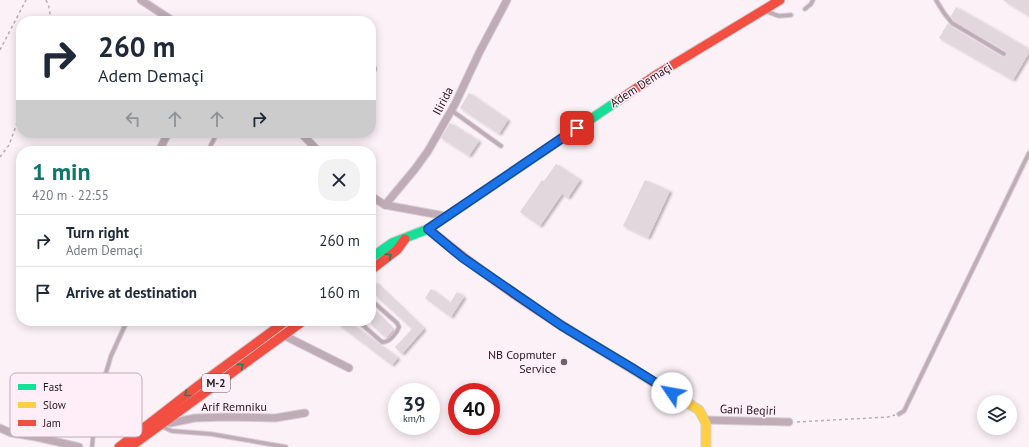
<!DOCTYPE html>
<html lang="en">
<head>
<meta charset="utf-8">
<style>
	:root { --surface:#fff; --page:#f2f2f3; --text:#1f2937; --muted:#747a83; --line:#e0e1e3; --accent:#0f766e }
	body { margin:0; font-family:"PT Sans",sans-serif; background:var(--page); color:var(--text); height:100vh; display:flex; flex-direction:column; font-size:15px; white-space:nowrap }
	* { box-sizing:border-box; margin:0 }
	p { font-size:13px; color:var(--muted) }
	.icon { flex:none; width:22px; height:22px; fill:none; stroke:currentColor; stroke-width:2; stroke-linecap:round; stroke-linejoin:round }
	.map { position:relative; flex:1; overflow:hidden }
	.sheet { position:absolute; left:16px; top:146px; width:360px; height:180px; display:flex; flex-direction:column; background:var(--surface); border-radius:16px; box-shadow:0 2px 10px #0003 }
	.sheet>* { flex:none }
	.guide { position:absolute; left:16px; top:16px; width:360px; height:122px; border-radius:16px; box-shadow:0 2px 10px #0003; background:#fff; color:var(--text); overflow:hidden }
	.controls { position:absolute; left:977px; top:395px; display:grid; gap:8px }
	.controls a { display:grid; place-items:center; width:40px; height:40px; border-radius:50%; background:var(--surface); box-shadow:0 2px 10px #0003; font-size:20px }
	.speed { position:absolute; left:388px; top:383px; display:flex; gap:8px; font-size:20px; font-weight:700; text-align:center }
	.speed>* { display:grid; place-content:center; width:52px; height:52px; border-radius:50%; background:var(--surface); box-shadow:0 2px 10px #0003; line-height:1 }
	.speed small { font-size:10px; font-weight:400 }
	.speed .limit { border:6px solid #d22; background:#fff; color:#111 }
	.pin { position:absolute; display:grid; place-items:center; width:34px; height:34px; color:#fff; margin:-17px; border-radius:8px; box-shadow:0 2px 6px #0006 }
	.me { position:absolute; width:44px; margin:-22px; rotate:303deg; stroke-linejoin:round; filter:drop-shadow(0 0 3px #0008) }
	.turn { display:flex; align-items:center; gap:14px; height:84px; padding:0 16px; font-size:18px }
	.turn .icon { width:52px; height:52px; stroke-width:2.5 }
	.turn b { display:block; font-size:28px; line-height:34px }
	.lanes { display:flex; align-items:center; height:38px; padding:0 16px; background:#0003; justify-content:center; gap:20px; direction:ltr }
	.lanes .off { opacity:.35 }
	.round { display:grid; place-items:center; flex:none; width:42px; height:42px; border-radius:16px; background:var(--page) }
	.headline { display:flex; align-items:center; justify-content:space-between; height:68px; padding:0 16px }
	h1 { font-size:24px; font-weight:700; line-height:30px; color:var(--accent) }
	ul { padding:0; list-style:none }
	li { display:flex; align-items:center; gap:12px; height:52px; padding:0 16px; border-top:1px solid var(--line) }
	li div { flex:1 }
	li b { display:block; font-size:15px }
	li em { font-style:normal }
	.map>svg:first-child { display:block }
	.building { fill:#e1d7dc; filter:url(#shadow) }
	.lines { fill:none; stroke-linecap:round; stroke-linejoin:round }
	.lane-casing { stroke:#d7cfd3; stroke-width:5.5 }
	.street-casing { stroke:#d7cfd3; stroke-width:9 }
	.fast-casing { stroke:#d7cfd3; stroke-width:11 }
	.slow-casing { stroke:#d7cfd3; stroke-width:11 }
	.jam-casing { stroke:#d7cfd3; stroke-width:11 }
	.path { stroke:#bbadb5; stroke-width:1.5; stroke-dasharray:3 3; stroke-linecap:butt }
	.lane { stroke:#bfacb6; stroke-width:3.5 }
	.street { stroke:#bfacb6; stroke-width:7 }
	.fast { stroke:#16e098; stroke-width:9 }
	.slow { stroke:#ffcf43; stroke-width:9 }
	.jam { stroke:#f24e42; stroke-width:9 }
	.oneway { stroke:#1b8661 }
	.route-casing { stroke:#114b97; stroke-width:10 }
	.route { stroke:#1a73e8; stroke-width:7 }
	.poi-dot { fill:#6e646a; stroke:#ffedf7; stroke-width:1.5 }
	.labels { text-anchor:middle; stroke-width:3; stroke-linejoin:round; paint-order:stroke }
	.shield { fill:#ffedf7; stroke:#64585f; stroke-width:1 }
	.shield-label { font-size:11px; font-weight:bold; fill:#22181e }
	.street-label { font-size:12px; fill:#22181e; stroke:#ffedf7 }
	.poi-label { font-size:12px; fill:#22181e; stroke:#ffedf7; text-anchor:end }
	.key { fill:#ffedf7; stroke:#bdadb6; stroke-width:1 }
	.key-label { font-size:11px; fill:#22181e }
</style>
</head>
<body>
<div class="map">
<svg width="1029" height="447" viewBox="0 0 1029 447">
	<defs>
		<filter id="shadow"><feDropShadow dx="2.5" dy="1.5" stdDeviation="1" flood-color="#0004"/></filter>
	</defs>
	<rect width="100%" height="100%" fill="#fbf1f6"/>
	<!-- building -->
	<g class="building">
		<path d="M 1003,0 L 1029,0 L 1029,16 Z"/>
		<path d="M 956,7 L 1029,49 L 1029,53 L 1013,80 L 939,38 L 948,23 L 950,26 L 1002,57 L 1005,57 L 1007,55 L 1006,51 L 954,21 L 951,16 Z"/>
		<path d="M 469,93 L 508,120 L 499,134 L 460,108 Z"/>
		<path d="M 450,123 L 479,141 L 469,156 L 441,138 Z"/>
		<path d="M 556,164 L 580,180 L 568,198 L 562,194 L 540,226 L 520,212 L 542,180 L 544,181 Z"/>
		<path d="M 645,180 L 670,191 L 648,238 L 623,226 Z"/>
		<path d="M 375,282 L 424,329 L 402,354 L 395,347 L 412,329 L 371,291 L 371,288 Z"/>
		<path d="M 431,289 L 450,303 L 457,292 L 464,297 L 451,317 L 425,298 Z"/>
		<path d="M 371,308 L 393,330 L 386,338 L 371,324 Z"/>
		<path d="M 342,321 L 347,321 L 398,358 L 392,365 L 339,325 Z"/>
	</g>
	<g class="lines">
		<!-- lane casing -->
		<g class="lane-casing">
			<g id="lane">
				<path d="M 936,0 L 944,13 L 952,23 L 1004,54"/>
				<path d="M 805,9 L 811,4 L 813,0"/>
				<path d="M 765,11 L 779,16 L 791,15"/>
				<path d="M 451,110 L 501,146"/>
				<path d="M 208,151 L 217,133"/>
				<path d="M 358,321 L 382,342 C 389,343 397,333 399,327 L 397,323 L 371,300"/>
				<path d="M 899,414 L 904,411 L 1029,153"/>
				<path d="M 164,422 L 165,428 L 172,431 L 211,434 L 286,447"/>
				<path d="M 92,447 L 96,406 L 111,356 L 127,321"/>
			</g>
		</g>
		<!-- street casing -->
		<g class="street-casing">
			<g id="street">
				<path d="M 141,0 L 173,21"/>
				<path d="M 371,67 L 373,69"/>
				<path d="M 301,133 L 318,151"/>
				<path d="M 159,151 L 168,133"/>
				<path d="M 371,196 L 385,205 L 445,216"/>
				<path d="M 385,205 L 415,169 L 428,151 L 455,104 L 480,51 L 507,0"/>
				<path d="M 283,335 L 349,368"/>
				<path d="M 706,420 L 789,422"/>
				<path d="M 164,421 L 170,423 L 195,418 L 225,417 L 275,418 L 305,413"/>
				<path d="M 0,428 L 11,433 L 36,437 L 79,447"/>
			</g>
		</g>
		<!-- fast casing -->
		<g class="fast-casing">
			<path id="fast" d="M 371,258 L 392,243 L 428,229 L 619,100"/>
		</g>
		<!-- slow casing -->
		<g class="slow-casing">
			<path id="slow" d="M 600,349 L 699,410 L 706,423 L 706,447"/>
		</g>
		<!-- jam casing -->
		<g class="jam-casing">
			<g id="jam">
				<path d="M 619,100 L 656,75 L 780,0"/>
				<path d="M 428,229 C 482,274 540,313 600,349"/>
				<path d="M 371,270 L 397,250 L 405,239"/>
				<path d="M 119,447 L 199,385 L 286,321"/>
				<path d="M 130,447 L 303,321"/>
			</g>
		</g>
		<!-- path -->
		<g class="path">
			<path d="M 46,0 L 49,7 L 51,21"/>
			<path d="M 0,50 L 26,0"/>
			<path d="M 0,157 L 9,145 L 21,112"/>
			<path d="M 797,422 L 888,417 L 895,415"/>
		</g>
		<!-- lane -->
		<use href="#lane" class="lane"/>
		<!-- street -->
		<use href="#street" class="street"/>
		<!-- fast -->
		<use href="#fast" class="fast"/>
		<!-- slow -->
		<use href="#slow" class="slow"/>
		<!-- jam -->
		<use href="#jam" class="jam"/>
	</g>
	<!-- one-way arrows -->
	<defs><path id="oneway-chevron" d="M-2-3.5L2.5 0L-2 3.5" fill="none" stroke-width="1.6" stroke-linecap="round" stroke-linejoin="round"/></defs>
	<g class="oneway">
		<use href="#oneway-chevron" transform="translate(389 256) rotate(-37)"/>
		<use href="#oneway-chevron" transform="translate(241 366) rotate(-36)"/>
		<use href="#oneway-chevron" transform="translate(187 394) rotate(142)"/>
	</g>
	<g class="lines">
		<!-- route casing -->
		<g class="route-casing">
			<path id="route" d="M 577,128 L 428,229 L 463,258 L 562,326 L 632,368 L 672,393"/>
		</g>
		<!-- route -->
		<use href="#route" class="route"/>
	</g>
	<!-- markers -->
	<circle class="poi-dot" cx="564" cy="362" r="4"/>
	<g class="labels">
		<!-- shield labels -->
		<rect class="shield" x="202" y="374" width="28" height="18" rx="3"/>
		<g class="shield-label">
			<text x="216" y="387">M-2</text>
		</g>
		<!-- street labels -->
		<g class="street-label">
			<text transform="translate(641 85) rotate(-33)" y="4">Adem Demaçi</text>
			<text transform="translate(443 101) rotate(-62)" y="4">Ilirida</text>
			<text x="234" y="411">Arif Remniku</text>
			<text transform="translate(748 410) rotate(2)" y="4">Gani Beqiri</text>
		</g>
		<!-- poi labels -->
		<g class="poi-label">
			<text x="556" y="359">NB Copmuter<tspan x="556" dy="14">Service</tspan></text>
		</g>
	</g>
	<!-- legend -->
	<rect x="10" y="373" width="132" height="64" rx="6" class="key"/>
	<rect x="18" y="384" width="18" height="6" fill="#16e098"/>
	<rect x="18" y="402" width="18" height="6" fill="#ffcf43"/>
	<rect x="18" y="420" width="18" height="6" fill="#f24e42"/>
	<g class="key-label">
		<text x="43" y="391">Fast</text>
		<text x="43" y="409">Slow</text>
		<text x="43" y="427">Jam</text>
	</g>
</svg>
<div class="controls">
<a><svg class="icon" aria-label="layers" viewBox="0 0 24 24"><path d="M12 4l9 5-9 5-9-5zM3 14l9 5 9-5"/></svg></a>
</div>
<div class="speed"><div>39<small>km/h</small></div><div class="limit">40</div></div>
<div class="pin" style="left:577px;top:128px;background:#d93025"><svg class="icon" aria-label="arrive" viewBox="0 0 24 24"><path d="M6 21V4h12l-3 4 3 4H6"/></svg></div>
<svg class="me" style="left:672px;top:393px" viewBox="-20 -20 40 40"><circle r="19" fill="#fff"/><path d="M0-13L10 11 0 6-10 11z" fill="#1a73e8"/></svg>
<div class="guide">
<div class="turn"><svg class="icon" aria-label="right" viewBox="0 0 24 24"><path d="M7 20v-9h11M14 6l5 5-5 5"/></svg><div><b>260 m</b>Adem Demaçi</div></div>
<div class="lanes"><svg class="icon off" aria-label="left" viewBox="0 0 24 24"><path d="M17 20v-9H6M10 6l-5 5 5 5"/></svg><svg class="icon off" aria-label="ahead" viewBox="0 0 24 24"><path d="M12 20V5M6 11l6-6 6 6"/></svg><svg class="icon off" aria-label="ahead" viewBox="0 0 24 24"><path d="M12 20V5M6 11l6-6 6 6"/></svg><svg class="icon" aria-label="right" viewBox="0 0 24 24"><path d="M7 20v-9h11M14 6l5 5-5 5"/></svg></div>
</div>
<section class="sheet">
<div class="headline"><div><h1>1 min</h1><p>420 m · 22:55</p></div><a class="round"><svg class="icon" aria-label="close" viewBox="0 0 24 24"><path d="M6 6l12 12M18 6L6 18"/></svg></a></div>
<ul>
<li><svg class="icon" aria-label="right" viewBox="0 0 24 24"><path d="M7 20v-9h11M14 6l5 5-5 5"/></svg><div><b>Turn right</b><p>Adem Demaçi</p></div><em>260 m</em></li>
<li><svg class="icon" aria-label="arrive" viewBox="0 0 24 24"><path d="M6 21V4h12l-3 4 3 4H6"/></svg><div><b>Arrive at destination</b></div><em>160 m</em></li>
</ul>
</section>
</div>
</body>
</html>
